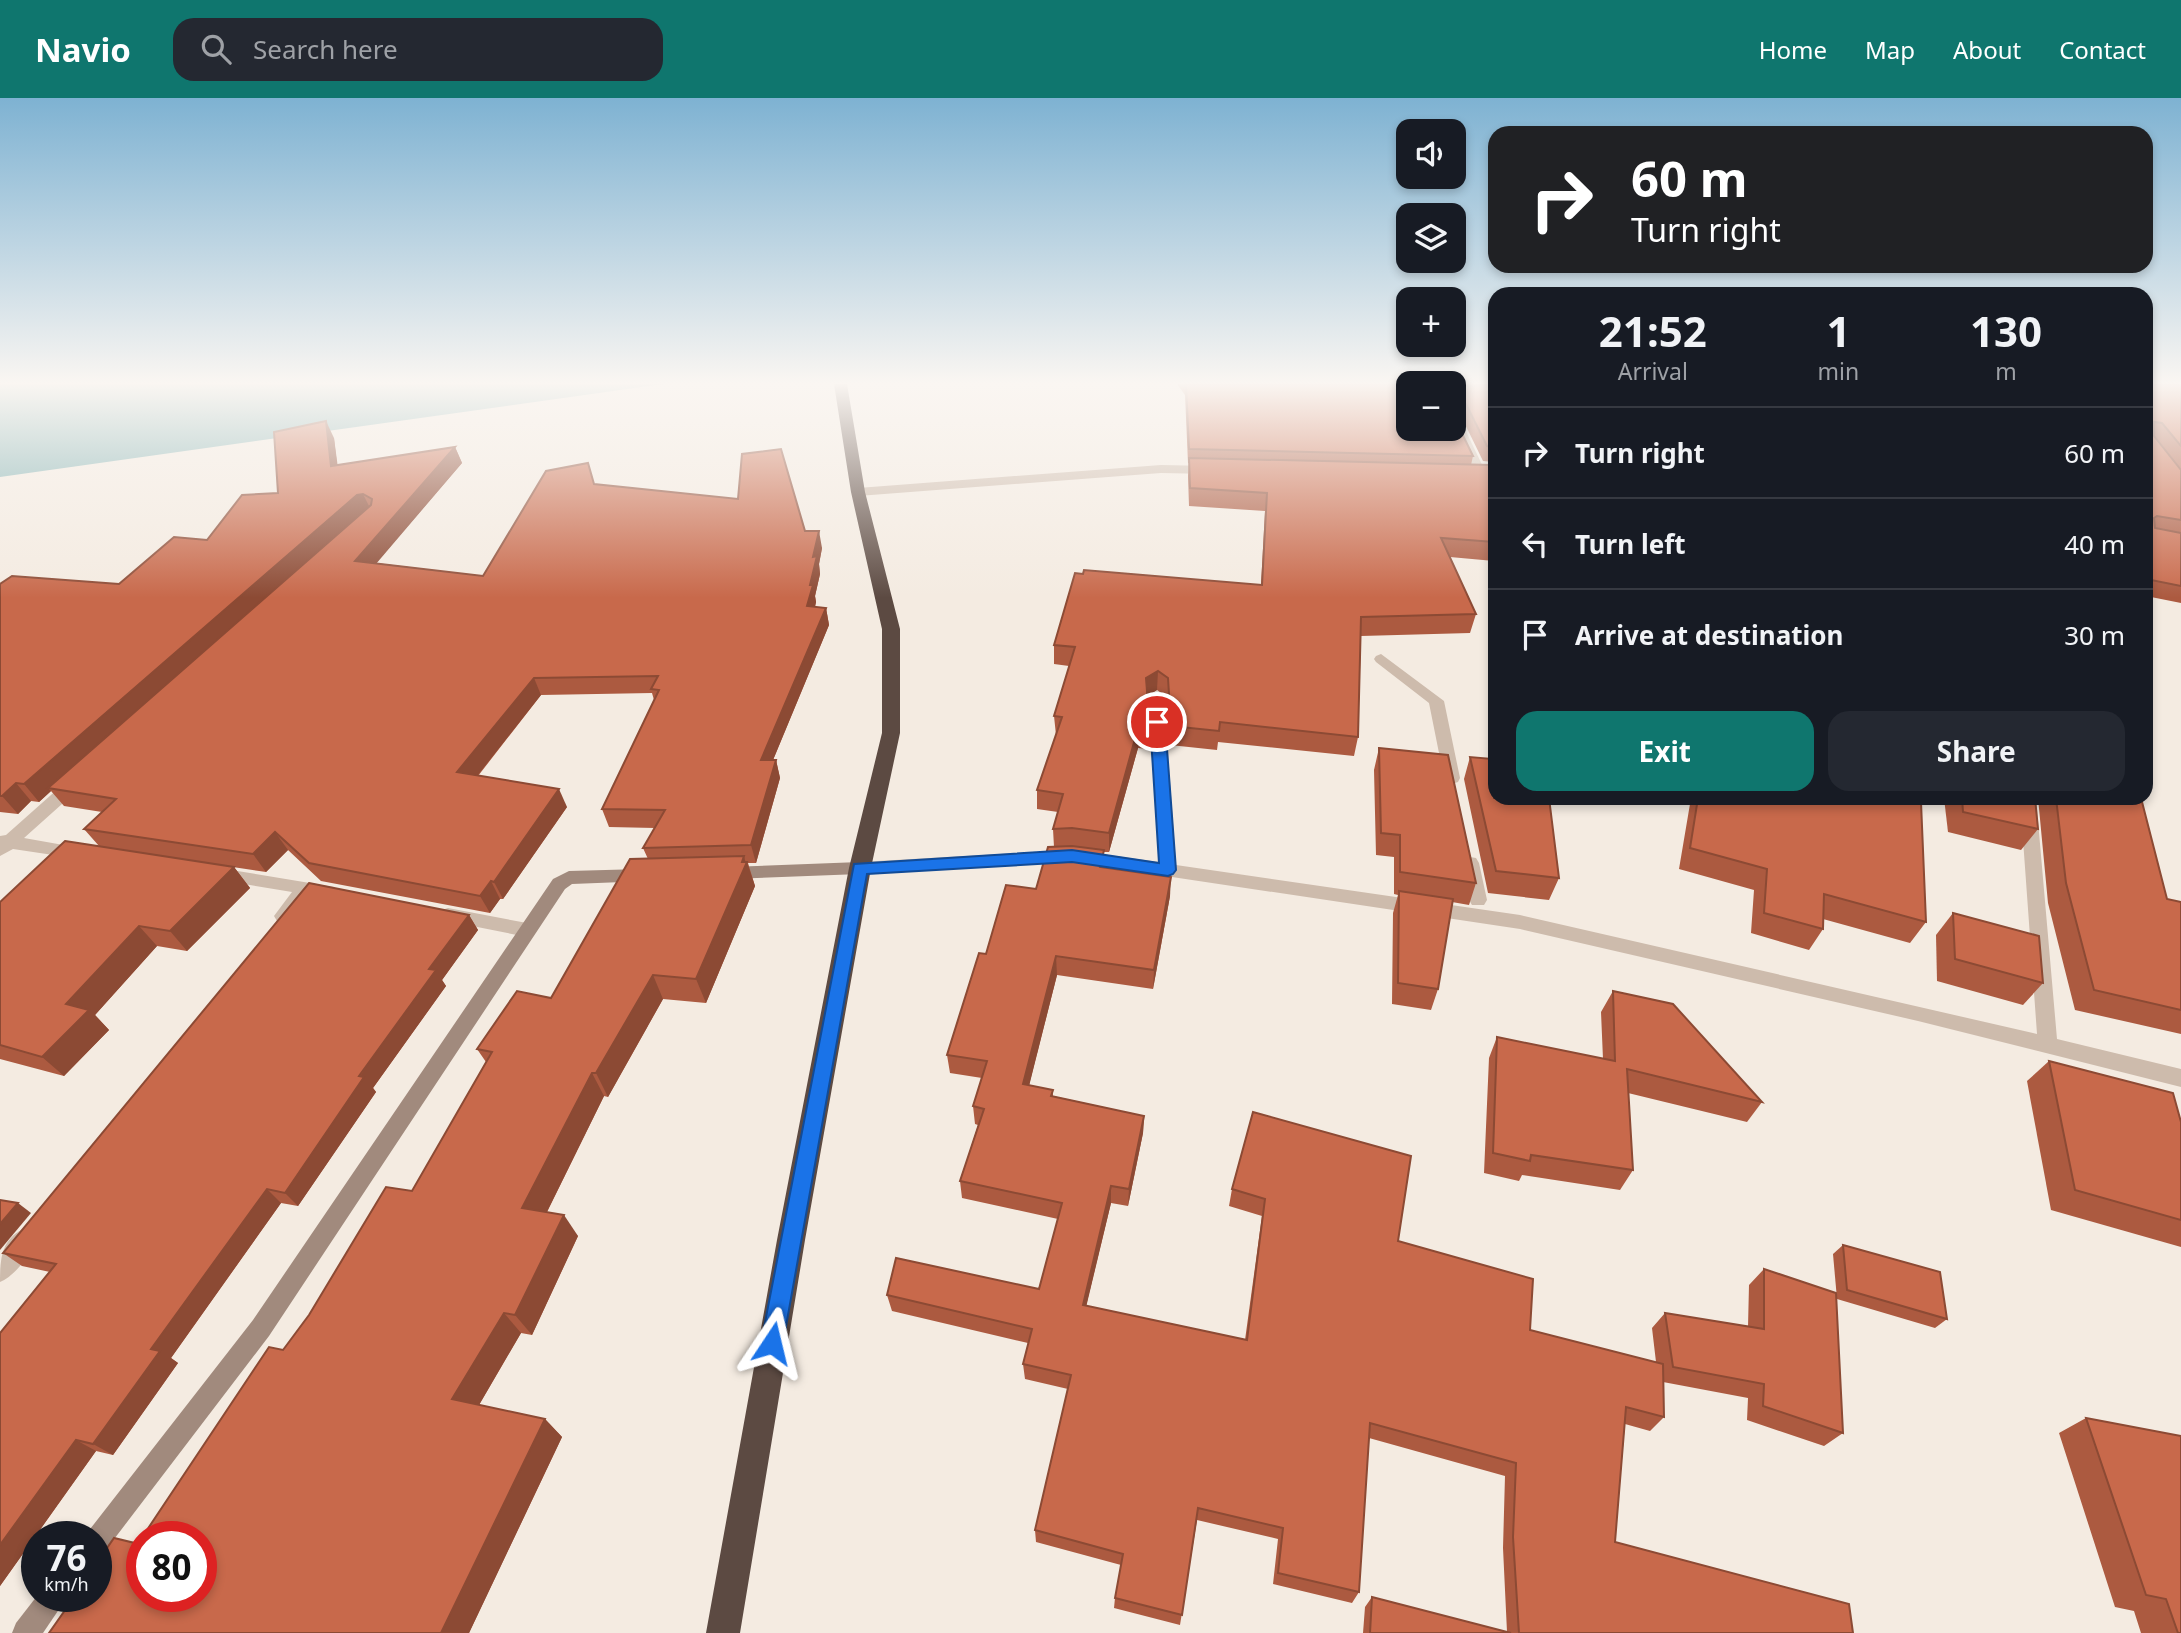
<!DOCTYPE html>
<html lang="en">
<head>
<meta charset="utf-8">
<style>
	:root { --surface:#171b24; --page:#242831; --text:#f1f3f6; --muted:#9ea1a6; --line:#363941; --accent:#0f766e }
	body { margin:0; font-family:"Noto Sans",sans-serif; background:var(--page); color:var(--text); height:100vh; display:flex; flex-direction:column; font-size:26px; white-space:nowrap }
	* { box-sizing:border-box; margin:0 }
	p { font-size:23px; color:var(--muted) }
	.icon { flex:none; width:38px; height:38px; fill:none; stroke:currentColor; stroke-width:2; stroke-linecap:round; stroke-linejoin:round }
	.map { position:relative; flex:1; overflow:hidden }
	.drawer { position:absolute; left:1488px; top:189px; width:665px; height:518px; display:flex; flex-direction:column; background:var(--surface); border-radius:21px; box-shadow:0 4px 10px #0003 }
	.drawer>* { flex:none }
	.banner { position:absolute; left:1488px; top:28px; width:665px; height:147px; border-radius:21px; box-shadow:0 4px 10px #0003; background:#202124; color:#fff; overflow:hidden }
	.controls { position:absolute; left:1396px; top:21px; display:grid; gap:14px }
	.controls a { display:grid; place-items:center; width:70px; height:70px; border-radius:14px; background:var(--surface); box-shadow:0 4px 10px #0003; font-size:35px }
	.speed { position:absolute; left:21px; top:1423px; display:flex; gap:14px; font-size:35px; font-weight:700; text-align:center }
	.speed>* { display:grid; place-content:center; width:91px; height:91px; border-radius:50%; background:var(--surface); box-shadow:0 4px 10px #0003; line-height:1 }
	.speed small { font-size:18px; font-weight:400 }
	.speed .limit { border:10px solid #d22; background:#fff; color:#111 }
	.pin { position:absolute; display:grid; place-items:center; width:60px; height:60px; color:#fff; margin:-30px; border:4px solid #fff; border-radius:50%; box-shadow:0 2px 7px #0007 }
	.me { position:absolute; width:77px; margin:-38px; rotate:10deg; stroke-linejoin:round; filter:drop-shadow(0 0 5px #0008) }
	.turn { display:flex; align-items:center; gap:24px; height:147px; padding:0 28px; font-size:32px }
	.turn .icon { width:91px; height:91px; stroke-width:2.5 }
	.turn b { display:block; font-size:49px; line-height:60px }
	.eta { display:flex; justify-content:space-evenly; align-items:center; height:119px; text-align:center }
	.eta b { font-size:42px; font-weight:700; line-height:49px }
	.primary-button { display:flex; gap:14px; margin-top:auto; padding:14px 28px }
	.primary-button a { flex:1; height:80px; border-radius:21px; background:var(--accent); color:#fff; font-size:28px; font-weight:700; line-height:80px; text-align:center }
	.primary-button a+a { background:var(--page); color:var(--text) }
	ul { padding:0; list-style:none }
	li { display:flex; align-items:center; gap:21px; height:91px; padding:0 28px; border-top:2px solid var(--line) }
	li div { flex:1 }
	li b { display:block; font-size:26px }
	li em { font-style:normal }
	header { display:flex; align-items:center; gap:42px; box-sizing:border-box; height:98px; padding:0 35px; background:var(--accent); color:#fff }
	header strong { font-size:33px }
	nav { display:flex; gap:38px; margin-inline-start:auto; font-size:24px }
	.search { width:490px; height:63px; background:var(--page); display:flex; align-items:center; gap:18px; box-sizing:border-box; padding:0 24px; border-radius:21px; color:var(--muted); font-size:26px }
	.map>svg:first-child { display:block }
	.water { fill:#7fb0b2 }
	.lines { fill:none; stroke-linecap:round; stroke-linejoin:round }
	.street { fill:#cdbbac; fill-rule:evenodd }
	.secondary { fill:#a18a7d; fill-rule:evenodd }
	.highway { fill:#5c4a42; fill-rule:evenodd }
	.wall { fill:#ac5a40 }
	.shaded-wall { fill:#8c4a34 }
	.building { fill:#c8694b; stroke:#8c4a34; stroke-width:2 }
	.route { fill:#1a73e8; stroke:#114b97; stroke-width:2 }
</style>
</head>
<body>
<header>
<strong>Navio</strong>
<div class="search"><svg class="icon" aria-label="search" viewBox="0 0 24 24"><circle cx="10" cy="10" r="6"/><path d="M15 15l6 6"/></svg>Search here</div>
<nav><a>Home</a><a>Map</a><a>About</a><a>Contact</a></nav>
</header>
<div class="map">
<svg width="2181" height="1535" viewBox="0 0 2181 1535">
	<rect width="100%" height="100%" fill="#f4ebe1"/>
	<!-- water -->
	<path class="water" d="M 0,286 L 663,286 L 0,379 Z"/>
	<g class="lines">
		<!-- street -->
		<g class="street">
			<path d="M 1454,318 L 1460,321 L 1488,379 L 1486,382 L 1476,379 L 1453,331 Z"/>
			<path d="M 1161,367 L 1210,368 L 1216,372 L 1210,376 L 1161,375 L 858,398 L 852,394 L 858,390 Z"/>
			<path d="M 1381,556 L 1444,603 L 1460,680 L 1458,684 L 1452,686 L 1444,680 L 1429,605 L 1376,564 L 1374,561 L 1376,558 Z"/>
			<path d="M 1156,594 L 1164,599 L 1176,767 L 1520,817 L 2037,936 L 2020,700 L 2036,700 L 2057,941 L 2181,971 L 2181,989 L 1918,923 L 1520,831 L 1072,764 L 860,776 L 854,775 L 851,770 L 854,765 L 860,764 L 1072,752 L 1159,764 L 1148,599 Z"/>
			<path d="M 75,679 L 81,681 L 83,685 L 81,689 L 24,740 L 86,751 L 89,755 L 86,759 L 80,761 L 13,751 L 0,758 L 0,738 L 6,737 L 69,681 Z"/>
			<path d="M 1470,759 L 1476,760 L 1479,765 L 1487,802 L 1484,807 L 1472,807 L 1469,802 L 1461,765 L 1464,760 Z"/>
			<path d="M 219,770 L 334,789 L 337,794 L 334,799 L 328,801 L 309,797 C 301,808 293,828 277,823 L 274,818 L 292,794 L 213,781 L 210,776 L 213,771 Z"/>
			<path d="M 448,810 L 527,825 L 533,827 L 536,832 L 533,837 L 527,839 L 442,822 L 439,817 L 442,812 Z"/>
			<path d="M 26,1130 L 34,1133 L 37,1141 C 31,1156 15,1178 0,1184 C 0,1161 1,1140 26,1130 Z"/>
		</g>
		<!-- secondary -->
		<g class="secondary">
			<path d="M 860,764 L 866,765 L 869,770 L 866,775 L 860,776 L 729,781 L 723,780 L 720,775 L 723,770 L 729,769 Z"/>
			<path d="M 642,771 L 648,773 L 651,778 L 648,783 L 572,786 L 565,791 L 269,1238 L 105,1453 L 96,1457 L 96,1438 L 85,1438 L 87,1435 L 253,1222 L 553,781 L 569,773 Z"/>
			<path d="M 37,1498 L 68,1498 L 43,1535 L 12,1535 L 16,1525 Z"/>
		</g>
		<!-- highway -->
		<path class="highway" d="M 834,286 L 847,286 L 865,394 L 900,531 L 900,635 L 871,770 L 805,1142 L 740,1535 L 706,1535 L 777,1142 L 849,770 L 882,635 L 882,531 L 851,394 Z"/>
	</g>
	<!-- wall -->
	<g class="wall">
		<path d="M 1177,286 L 1409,286 L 1473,358 L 1471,367 L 1494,382 L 1494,463 L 1450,459 L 1476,516 L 1470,535 L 1361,538 L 1358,639 L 1354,658 L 1218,644 L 1217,652 L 1170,647 L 1167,599 L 1157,592 L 1147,598 L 1150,632 L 1149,651 L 1138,650 L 1109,754 L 1104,754 L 1104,770 L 1170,798 L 1153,891 L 1057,877 L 1029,987 L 1053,992 L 1053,998 L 1144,1018 L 1143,1035 L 1128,1108 L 1111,1105 L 1086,1208 L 1245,1242 L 1262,1118 L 1229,1108 L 1232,1091 L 1253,1014 L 1398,1143 L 1530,1232 L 1656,1264 L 1652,1230 L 1665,1215 L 1748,1229 L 1749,1187 L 1764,1171 L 1843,1335 L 1824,1348 L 1747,1322 L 1748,1300 L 1663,1284 L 1664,1319 L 1650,1333 L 1625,1326 L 1615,1444 L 1853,1535 L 1363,1535 L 1365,1509 L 1372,1499 L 1507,1534 L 1503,1450 L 1505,1378 L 1369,1340 L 1359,1494 L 1352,1505 L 1273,1486 L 1278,1441 L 1197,1422 L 1180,1527 L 1114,1510 L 1115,1500 L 1121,1467 L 1036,1444 L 1035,1432 L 1068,1291 L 1025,1281 L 1023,1266 L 1028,1245 L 892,1213 L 887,1197 L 1039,1191 L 1058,1121 L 962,1100 L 960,1083 L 978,1027 L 975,1026 L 973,1008 L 982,980 L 950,975 L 947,957 L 986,856 L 1036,791 L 1054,749 L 1053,731 L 1058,714 L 1037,711 L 1037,692 L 1056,637 L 1054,618 L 1069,568 L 1054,566 L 1054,547 L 1261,487 L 1265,413 L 1189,408 L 1188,378 L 1189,365 L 1188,365 L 1185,297 Z"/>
		<path d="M 1454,286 L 1494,286 L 1494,364 L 1483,363 L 1462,320 L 1455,316 Z"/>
		<path d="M 2146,286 L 2181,286 L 2181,505 L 2146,498 Z"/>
		<path d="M 334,340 L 337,367 L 455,349 L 462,365 L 376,465 L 483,478 L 595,387 L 805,433 L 822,450 L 819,466 L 820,476 L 815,498 L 816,504 L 815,509 L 826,510 L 829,527 L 773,662 L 776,662 L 780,680 L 756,765 L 748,765 L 755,788 L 706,905 L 663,901 L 608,999 L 604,998 L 547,1114 L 578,1138 L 532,1237 L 521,1235 L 479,1307 L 545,1321 L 562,1339 L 469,1535 L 49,1535 L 139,1446 L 283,1252 L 412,1093 L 486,964 L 477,951 L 551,900 L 648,761 L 643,750 L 655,730 L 609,729 L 602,711 L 654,602 L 652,595 L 541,597 L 478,678 L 567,709 L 503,801 L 500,801 L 490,815 L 321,783 L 288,752 L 266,774 L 119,752 L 234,769 L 250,790 L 187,853 L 157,848 L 95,917 L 109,932 L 64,978 L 0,961 L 0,804 L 99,748 L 84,731 L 102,714 L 64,708 L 51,693 L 39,704 L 31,703 L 18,716 L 0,714 L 0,486 L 119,486 L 207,442 L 278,395 Z"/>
		<path d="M 1379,650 L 1476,785 L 1469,807 L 1452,804 L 1438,891 L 1431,912 L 1392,906 L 1393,815 L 1398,797 L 1394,796 L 1394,759 L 1376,757 L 1374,672 Z"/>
		<path d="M 1491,654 L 1559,780 L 1549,802 L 1488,795 L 1464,681 L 1470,659 L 1489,661 Z"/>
		<path d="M 1691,700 L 1905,700 L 1926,824 L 1910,845 L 1823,821 L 1823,831 L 1809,852 L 1751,835 L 1754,792 L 1679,771 Z"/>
		<path d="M 1944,700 L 2035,700 L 2038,731 L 2021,752 L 1948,734 Z"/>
		<path d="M 2038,700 L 2141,700 L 2167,801 L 2181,804 L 2181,936 L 2075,912 L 2048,805 Z"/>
		<path d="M 1953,815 L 2043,885 L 2023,907 L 1937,883 L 1936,837 Z"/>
		<path d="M 469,817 L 478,832 L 442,882 L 446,888 L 373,990 L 376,994 L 298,1108 L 281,1105 L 171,1260 L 178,1265 L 113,1357 L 96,1353 L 0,1488 L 0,1235 L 50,1174 L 22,1168 L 3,1155 Z"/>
		<path d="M 1613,893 L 1762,1004 L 1747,1024 L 1628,995 L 1633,1072 L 1620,1092 L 1522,1077 L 1519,1083 L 1484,1075 L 1489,960 L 1497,939 L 1603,961 L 1601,914 Z"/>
		<path d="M 2049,963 L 2181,1024 L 2181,1149 L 2051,1112 L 2027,983 Z"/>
		<path d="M 1843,1147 L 1947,1221 L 1935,1230 L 1837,1201 L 1833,1156 Z"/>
		<path d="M 2086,1320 L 2181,1535 L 2141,1535 L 2134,1513 L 2115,1509 L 2059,1335 Z"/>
	</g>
	<!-- shaded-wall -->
	<g class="shaded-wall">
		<path d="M 1458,302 L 1455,316 L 1454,316 L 1455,304 Z"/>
		<path d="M 326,323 L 334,340 L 340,385 L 331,368 Z"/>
		<path d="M 455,349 L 462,365 L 364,480 L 355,463 Z"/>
		<path d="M 363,396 L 371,412 L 48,690 L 51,693 L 39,704 L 24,686 L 357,397 Z"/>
		<path d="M 819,433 L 822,450 L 819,466 L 820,476 L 815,498 L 816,504 L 811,525 L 807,508 L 813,459 Z"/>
		<path d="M 826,510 L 829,527 L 766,679 L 761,662 Z"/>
		<path d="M 1158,573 L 1157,592 L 1145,599 L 1146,580 Z"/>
		<path d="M 534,580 L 541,597 L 466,692 L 457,674 Z"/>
		<path d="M 1138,630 L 1138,650 L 1109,754 L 1109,735 Z"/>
		<path d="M 776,662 L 780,680 L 756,765 L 751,747 Z"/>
		<path d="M 16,685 L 31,703 L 18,716 L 2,698 Z"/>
		<path d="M 559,691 L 567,709 L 503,801 L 494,784 Z"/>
		<path d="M 275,734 L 288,752 L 266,774 L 253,756 Z"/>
		<path d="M 1104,752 L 1104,771 L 1100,769 Z"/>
		<path d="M 744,758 L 746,766 L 747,764 L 755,788 L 706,905 L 696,881 Z"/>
		<path d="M 234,769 L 250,790 L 187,853 L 170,833 Z"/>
		<path d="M 1171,779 L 1170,798 L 1153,891 L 1154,872 Z"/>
		<path d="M 491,783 L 500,801 L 490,815 L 480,798 Z"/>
		<path d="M 469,817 L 478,832 L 442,882 L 446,888 L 373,990 L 376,994 L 298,1108 L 285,1095 L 429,871 Z"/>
		<path d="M 139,828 L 157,848 L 95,917 L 109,932 L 64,978 L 42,959 L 66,906 Z"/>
		<path d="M 1056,858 L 1057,877 L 1025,1004 L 1023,986 Z"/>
		<path d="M 653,877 L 663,901 L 608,999 L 596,975 Z"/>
		<path d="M 592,975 L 604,998 L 538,1132 L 522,1110 Z"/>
		<path d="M 1144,1018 L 1143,1035 L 1128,1108 L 1129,1091 Z"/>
		<path d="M 1111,1088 L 1111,1105 L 1083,1222 L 1083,1207 Z"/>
		<path d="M 267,1091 L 281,1105 L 171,1260 L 178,1265 L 113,1357 L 93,1346 L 151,1251 Z"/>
		<path d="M 18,1105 L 31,1115 L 0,1152 L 0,1126 Z"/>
		<path d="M 564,1117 L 578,1138 L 532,1237 L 515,1217 Z"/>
		<path d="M 504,1215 L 521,1235 L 472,1319 L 452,1301 Z"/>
		<path d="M 545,1321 L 562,1339 L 469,1535 L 441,1535 Z"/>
		<path d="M 76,1342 L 96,1353 L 0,1488 L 0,1447 Z"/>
	</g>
	<!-- building -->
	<g class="building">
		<path d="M 1186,286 L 1409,286 L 1409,331 L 1454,331 L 1454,319 L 1473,358 L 1189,351 Z"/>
		<path d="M 1455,286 L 1457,289 L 1494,286 L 1494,349 L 1487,348 L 1466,306 L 1458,302 L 1455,304 L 1454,311 Z"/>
		<path d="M 2146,286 L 2181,286 L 2181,348 L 2162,325 L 2154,324 L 2154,338 L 2181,372 L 2181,422 L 2157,418 L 2154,420 L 2155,430 L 2181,435 L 2181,488 L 2146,481 Z"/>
		<path d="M 326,323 L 331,368 L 455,349 L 355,463 L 483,478 L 546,373 L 588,365 L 594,386 L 738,401 L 742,356 L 781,351 L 805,433 L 819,433 L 813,459 L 817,458 L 810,487 L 813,487 L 807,508 L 826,510 L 761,662 L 776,662 L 751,747 L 643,750 L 665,712 L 602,711 L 659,592 L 651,591 L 658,578 L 534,580 L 457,674 L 559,691 L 494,784 L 491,783 L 480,798 L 309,765 L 275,734 L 253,756 L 84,731 L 116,701 L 48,690 L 371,407 L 372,401 L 363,396 L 357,397 L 24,686 L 16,685 L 2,698 L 0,698 L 0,486 L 12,478 L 119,486 L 174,439 L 207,442 L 242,397 L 278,395 L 274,334 Z"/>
		<path d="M 1189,360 L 1492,367 L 1494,382 L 1494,444 L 1441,440 L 1476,516 L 1361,519 L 1358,639 L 1220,624 L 1219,633 L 1171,628 L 1168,580 L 1158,573 L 1146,580 L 1150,632 L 1138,630 L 1109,735 L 1072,730 L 1053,731 L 1063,696 L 1037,692 L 1062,619 L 1054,618 L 1075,549 L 1054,547 L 1075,475 L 1083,476 L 1084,472 L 1262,487 L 1267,395 L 1190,390 Z"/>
		<path d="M 1379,650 L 1448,657 L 1476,785 L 1400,774 L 1400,737 L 1381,735 Z"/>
		<path d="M 1491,654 L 1494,654 L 1494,700 L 1549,700 L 1559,780 L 1496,773 L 1470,659 L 1492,661 Z"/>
		<path d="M 1698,700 L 1905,700 L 1921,704 L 1926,824 L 1824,796 L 1823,831 L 1764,815 L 1767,771 L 1690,750 Z"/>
		<path d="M 1962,700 L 2035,700 L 2038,731 L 1963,714 Z"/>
		<path d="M 2056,700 L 2141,700 L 2167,801 L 2181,804 L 2181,912 L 2094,892 L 2066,785 Z"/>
		<path d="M 65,743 L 234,769 L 170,833 L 139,828 L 66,906 L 89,912 L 42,959 L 0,947 L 0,804 Z"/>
		<path d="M 1072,748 L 1104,752 L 1100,769 L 1171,779 L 1154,872 L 1056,858 L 1023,986 L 1053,992 L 1051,998 L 1144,1018 L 1129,1091 L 1111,1088 L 1083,1207 L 1247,1242 L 1265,1101 L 1232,1091 L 1253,1014 L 1411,1058 L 1398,1143 L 1533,1181 L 1530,1232 L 1663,1266 L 1664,1319 L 1626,1309 L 1615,1444 L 1849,1506 L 1853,1535 L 1519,1535 L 1513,1439 L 1516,1365 L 1370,1325 L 1359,1494 L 1278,1475 L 1283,1430 L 1198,1410 L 1182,1517 L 1115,1500 L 1123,1456 L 1035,1432 L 1071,1277 L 1023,1266 L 1032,1231 L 887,1197 L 896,1160 L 1039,1191 L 1062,1105 L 960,1083 L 984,1011 L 973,1008 L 987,963 L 947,957 L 979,855 L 986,856 L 1006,787 L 1036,791 L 1048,749 Z"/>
		<path d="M 744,758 L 742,764 L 747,764 L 696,881 L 653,877 L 596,975 L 592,975 L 522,1110 L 564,1117 L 515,1217 L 504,1215 L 452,1301 L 545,1321 L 441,1535 L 49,1535 L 75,1498 L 96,1498 L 96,1466 L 114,1440 L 139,1446 L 142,1441 L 142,1498 L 201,1498 L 201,1438 L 143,1438 L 269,1249 L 283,1252 L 309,1217 L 386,1089 L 412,1093 L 492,954 L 477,951 L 517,893 L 551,900 L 630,761 Z"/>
		<path d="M 309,785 L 469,817 L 429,871 L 436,872 L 359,978 L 364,979 L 285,1095 L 267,1091 L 151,1251 L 160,1253 L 93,1346 L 76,1342 L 0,1447 L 0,1235 L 56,1166 L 3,1155 Z"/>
		<path d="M 1399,793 L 1453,801 L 1438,891 L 1398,885 Z"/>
		<path d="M 1953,815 L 2039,838 L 2043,885 L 1955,861 Z"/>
		<path d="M 1613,893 L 1673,906 L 1762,1004 L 1627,971 L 1633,1072 L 1531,1057 L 1530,1063 L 1493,1055 L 1497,939 L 1615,963 Z"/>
		<path d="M 2049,963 L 2173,995 L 2181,1024 L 2181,1122 L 2075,1092 Z"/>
		<path d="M 0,1102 L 18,1105 L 0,1126 Z"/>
		<path d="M 1843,1147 L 1940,1174 L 1947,1221 L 1847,1192 Z"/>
		<path d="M 1764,1171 L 1836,1195 L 1843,1335 L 1763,1308 L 1764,1286 L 1673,1269 L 1665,1215 L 1764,1231 Z"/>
		<path d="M 2086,1320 L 2181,1338 L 2181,1535 L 2178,1535 L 2166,1501 L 2146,1497 Z"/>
		<path d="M 1372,1499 L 1511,1535 L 1370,1535 Z"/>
	</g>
	<!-- sky -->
	<linearGradient id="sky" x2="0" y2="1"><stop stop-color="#7eb2d2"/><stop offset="0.57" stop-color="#faf6f2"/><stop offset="1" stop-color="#faf6f2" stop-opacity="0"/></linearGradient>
	<rect width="2181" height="500" fill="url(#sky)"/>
	<!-- route -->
	<path class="route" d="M 1157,619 L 1165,624 L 1176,772 L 1173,776 L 1168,778 L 1072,764 L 867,776 L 783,1245 L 780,1252 L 772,1256 L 765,1252 L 761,1245 L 854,766 L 1072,752 L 1159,765 L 1150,624 Z"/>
</svg>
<div class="controls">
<a><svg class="icon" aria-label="sound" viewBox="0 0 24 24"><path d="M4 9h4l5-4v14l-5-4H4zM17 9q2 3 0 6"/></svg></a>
<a><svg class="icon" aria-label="layers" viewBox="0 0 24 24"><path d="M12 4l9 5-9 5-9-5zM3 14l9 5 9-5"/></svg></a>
<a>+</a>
<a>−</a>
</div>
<div class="speed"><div>76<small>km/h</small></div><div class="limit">80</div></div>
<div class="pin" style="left:1157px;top:624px;background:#d93025"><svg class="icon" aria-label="arrive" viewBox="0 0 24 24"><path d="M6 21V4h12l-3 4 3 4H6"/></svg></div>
<svg class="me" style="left:772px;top:1245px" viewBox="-20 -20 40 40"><path d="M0-17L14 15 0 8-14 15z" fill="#1a73e8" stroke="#fff" stroke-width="4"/></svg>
<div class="banner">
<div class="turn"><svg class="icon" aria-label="right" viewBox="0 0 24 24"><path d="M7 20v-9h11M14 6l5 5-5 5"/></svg><div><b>60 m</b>Turn right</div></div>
</div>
<section class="drawer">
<div class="eta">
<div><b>21:52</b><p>Arrival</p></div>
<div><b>1</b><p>min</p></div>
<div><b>130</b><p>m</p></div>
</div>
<ul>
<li><svg class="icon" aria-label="right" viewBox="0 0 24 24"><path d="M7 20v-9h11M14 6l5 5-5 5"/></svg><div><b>Turn right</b></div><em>60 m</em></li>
<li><svg class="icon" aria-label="left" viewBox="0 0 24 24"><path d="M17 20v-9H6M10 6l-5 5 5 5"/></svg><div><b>Turn left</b></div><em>40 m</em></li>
<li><svg class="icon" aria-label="arrive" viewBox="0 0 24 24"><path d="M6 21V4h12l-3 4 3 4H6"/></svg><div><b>Arrive at destination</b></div><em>30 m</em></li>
</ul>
<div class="primary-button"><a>Exit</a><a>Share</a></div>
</section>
</div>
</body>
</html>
